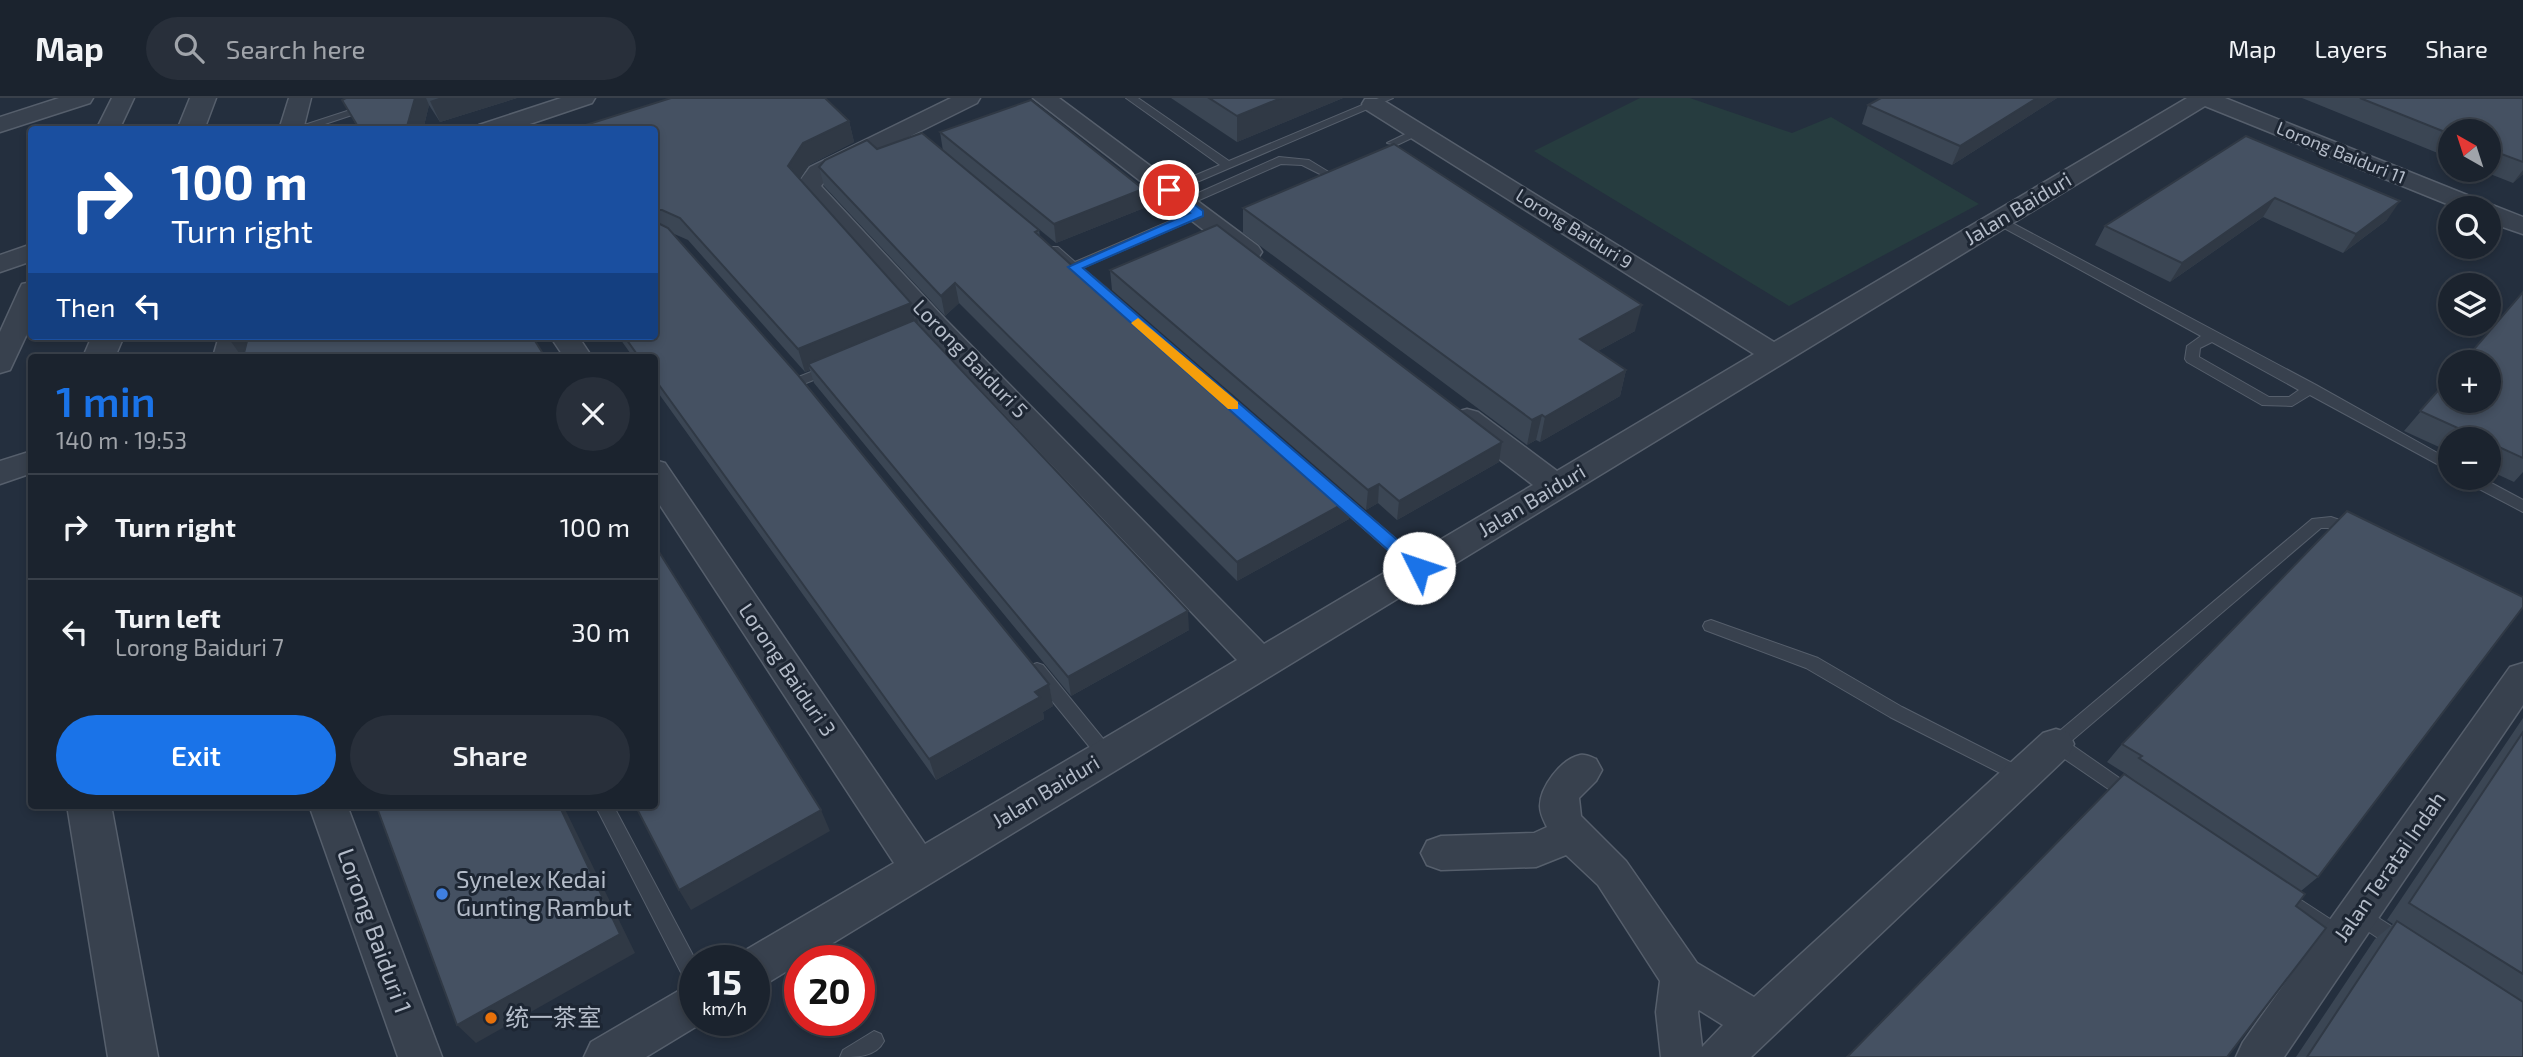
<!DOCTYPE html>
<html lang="en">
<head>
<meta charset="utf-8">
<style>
	:root { --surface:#1b232e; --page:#282f3a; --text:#f1f3f6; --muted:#a0a4aa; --line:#39404a; --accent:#1a73e8 }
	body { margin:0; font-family:"Exo 2","Noto Sans SC",sans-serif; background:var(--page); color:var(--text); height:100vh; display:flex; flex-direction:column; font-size:26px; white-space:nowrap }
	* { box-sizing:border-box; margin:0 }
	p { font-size:23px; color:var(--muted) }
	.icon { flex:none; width:38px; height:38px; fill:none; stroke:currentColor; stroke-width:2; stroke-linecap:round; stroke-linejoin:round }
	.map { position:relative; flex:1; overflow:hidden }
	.details { position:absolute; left:28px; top:256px; width:630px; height:455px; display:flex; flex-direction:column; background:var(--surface); border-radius:7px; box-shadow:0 4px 10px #0003,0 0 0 2px var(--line) }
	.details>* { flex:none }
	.top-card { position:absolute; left:28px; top:28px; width:630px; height:214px; border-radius:7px; box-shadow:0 4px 10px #0003,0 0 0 2px var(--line); background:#1a4fa0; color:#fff; overflow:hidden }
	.needle { width:46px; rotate:321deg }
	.tools { position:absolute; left:2438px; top:21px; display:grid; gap:14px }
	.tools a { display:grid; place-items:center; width:63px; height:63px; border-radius:50%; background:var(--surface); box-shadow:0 4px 10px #0003,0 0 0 2px var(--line); font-size:35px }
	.speed { position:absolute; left:679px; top:847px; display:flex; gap:14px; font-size:35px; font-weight:700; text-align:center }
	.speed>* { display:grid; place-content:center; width:91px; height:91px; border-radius:50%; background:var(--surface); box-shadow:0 4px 10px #0003,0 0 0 2px var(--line); line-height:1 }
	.speed small { font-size:18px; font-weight:400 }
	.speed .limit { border:10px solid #d22; background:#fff; color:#111 }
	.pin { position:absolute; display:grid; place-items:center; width:60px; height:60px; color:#fff; margin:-30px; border:4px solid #fff; border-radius:50%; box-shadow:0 2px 7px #0007 }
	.me { position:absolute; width:77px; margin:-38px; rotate:311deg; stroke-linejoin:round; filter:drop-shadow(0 0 5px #0008) }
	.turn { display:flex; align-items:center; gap:24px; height:147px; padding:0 28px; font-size:32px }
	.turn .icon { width:91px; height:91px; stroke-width:2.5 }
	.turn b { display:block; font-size:49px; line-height:60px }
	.then { display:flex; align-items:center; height:66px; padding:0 28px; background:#0003; gap:14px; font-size:26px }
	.round { display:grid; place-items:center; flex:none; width:74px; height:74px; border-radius:37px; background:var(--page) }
	.headline { display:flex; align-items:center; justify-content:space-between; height:119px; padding:0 28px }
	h1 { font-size:42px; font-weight:600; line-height:52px; color:var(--accent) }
	.button { display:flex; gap:14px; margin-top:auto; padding:14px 28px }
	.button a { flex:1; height:80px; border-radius:42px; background:var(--accent); color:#fff; font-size:28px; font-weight:600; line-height:80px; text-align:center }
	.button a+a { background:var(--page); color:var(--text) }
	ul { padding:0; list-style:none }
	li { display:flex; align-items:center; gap:21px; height:105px; padding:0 28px; border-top:2px solid var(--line) }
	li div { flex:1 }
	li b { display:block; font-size:26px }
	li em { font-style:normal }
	header { display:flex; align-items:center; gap:42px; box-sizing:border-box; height:98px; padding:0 35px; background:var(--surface); border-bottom:2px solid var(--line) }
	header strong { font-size:33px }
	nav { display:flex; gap:38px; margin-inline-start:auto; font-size:24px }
	.search { width:490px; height:63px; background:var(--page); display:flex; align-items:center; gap:18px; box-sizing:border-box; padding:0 24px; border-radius:38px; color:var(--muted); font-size:26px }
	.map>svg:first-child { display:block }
	.green { fill:#263c3f }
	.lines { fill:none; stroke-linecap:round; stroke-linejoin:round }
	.service-casing { stroke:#565f6c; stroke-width:2 }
	.minor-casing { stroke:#565f6c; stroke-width:3 }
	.tertiary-casing { stroke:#565f6c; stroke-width:3 }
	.service { fill:#38414e; fill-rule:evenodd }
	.minor { fill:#38414e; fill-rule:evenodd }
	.tertiary { fill:#38414e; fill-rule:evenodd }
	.wall { fill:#3b4654 }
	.shaded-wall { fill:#303945 }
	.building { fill:#455162; stroke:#303945; stroke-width:2 }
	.route { fill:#1a73e8; stroke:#114b97; stroke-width:2 }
	.slow { fill:#f59e0b }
	.shop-dot { fill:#3f7fe0; stroke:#1d2633; stroke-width:2.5 }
	.food-dot { fill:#e8710a; stroke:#1d2633; stroke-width:2.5 }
	.labels { text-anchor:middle; stroke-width:6; stroke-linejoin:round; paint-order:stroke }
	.far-street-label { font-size:18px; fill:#b4bcc9; stroke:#1d2633 }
	.street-label { font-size:21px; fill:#b4bcc9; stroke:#1d2633 }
	.near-poi-label { font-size:24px; fill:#b4bcc9; stroke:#1d2633; text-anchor:start }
	.near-street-label { font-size:24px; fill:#b4bcc9; stroke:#1d2633 }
</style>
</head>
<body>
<header>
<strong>Map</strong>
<div class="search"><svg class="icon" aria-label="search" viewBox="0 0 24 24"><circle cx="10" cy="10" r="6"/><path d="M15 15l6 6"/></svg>Search here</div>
<nav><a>Map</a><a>Layers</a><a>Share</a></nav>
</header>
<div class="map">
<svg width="2523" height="959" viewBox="0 0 2523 959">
	<rect width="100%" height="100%" fill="#242f3e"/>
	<!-- green -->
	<path class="green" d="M 1640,0 L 1690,0 L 1792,35 L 1831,19 L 1979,106 L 1789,208 L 1534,53 Z"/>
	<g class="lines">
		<!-- service casing -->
		<g class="service-casing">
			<g id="service">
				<path d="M 387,0 L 403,0 L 307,32 L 289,32 Z"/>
				<path d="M 1126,0 L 1138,0 L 1229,63 L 1379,0 L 1393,0 L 1169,96 L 1163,92 L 1165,90 L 1220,67 Z"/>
				<path d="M 1418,30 L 1424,33 L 1422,35 L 1397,47 L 1387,45 Z"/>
				<path d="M 1279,59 L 1309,62 L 1332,76 L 1326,79 L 1302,67 L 1281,66 L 1188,107 L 1184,108 L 1178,104 Z"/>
				<path d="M 1198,111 L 1204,115 L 1202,118 L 1082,170 L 1109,192 L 1109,198 L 1099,198 L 1048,152 L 1050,149 L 1058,149 L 1075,164 Z"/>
				<path d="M 1999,118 L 2316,287 L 2450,362 L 2450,373 L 2310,297 L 2292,308 L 2262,307 L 2187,264 L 2185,261 L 2187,248 L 2201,238 L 1995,125 L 1993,122 ZM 2212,244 L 2299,292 L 2289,299 L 2269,299 L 2199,259 L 2200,250 Z"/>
				<path d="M 831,266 L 838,270 L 836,273 L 801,287 L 794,283 L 796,280 Z"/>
				<path d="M 2464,380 L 2482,380 L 2523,402 L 2523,414 L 2466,384 Z"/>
				<path d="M 1334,391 L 1339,392 L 1425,466 L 1427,470 L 1425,474 L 1413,474 L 1329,400 L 1327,396 Z"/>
				<path d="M 2331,419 L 2360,429 L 2363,433 L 2355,438 L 2330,430 L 2321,430 L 2069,645 L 2138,693 L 2141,698 L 2138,703 L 2132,706 L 2126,703 L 2050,651 L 2047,646 L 2050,641 L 2312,421 Z"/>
				<path d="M 1711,522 L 1818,560 L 1902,609 L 2026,672 L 2029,677 L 2026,682 L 2020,684 L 2014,682 L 1890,619 L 1806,570 L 1705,532 L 1703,528 L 1705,524 Z"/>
				<path d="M 1037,565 L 1043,567 L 1113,653 L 1116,658 L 1113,663 L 1107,665 L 1101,663 L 1031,577 L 1029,572 L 1031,567 Z"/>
				<path d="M 595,707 L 613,707 L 696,863 L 695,890 L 688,888 Z"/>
				<path d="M 2287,793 L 2347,832 L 2350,838 L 2347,844 L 2340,847 L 2333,844 L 2280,808 L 2277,802 L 2280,796 Z"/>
				<path d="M 2358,807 L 2407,838 L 2410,844 L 2407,850 L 2400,853 L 2393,850 L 2351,822 L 2348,816 L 2351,810 Z"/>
				<path d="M 874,933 L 881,936 L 884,943 C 876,959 857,959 840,959 L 843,952 Z"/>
			</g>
		</g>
		<!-- minor casing -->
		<g class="minor-casing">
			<g id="minor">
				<path d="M 59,0 L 93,0 L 90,5 L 0,34 L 0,19 Z"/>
				<path d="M 112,0 L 134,0 L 119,32 L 96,32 Z"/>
				<path d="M 289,0 L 311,0 L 303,32 L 279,32 Z"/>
				<path d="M 561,0 L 595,0 L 592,5 L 512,32 L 476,32 L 479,27 Z"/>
				<path d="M 951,0 L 980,0 L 977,5 L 828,79 L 821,88 L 945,221 L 1264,546 L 1533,387 L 1456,328 L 1452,321 L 1456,314 L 1467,311 L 1478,314 L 1557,373 L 1754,256 L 1365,11 L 1362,6 L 1365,1 L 1381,1 L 1774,244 L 2187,0 L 2225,0 L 2487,105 L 2523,119 L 2523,136 L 2488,124 L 2488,110 L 2457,110 L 2205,8 L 769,884 L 754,889 L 754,863 L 736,863 L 739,856 L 894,765 L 654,398 L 654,362 L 665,365 L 925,746 L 1237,562 L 925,233 L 796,88 L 810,69 Z"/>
				<path d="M 1033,0 L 1059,0 L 1258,148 L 1262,154 L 1258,160 L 1249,162 L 1240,160 Z"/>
				<path d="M 32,146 L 32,163 L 0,174 L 0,157 Z"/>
				<path d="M 32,184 L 32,225 L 10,272 L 0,275 L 0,234 L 19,192 L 22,186 Z"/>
				<path d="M 219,238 L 247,238 L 241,259 L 213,259 Z"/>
				<path d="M 550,238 L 578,238 L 592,259 L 564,259 Z"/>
				<path d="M 32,353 L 32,375 L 0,386 L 0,363 Z"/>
				<path d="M 2523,565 L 2523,607 L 2284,959 L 2236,959 L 2243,944 L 2510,569 Z"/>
				<path d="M 2056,631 L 2069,635 L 2074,646 L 2069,657 L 1751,959 L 1661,959 L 1656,914 L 1660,883 L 1598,787 L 1566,757 L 1536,769 L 1441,772 L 1427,767 L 1421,755 L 1427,743 L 1441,738 L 1534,735 L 1547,729 C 1544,723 1540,716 1540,708 C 1540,689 1561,661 1580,657 C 1586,656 1591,659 1596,661 L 1602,672 L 1596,683 L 1579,700 L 1581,718 L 1626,763 L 1697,865 L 1754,899 L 2043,635 ZM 1699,912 L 1723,927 L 1702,949 L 1698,914 Z"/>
				<path d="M 309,707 L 347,707 L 442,959 L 398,959 Z"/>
				<path d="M 695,886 L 695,922 L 707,922 L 646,959 L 584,959 L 591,944 L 680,892 Z"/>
			</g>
		</g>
		<!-- tertiary casing -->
		<g class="tertiary-casing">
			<g id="tertiary">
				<path d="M 190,0 L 216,0 L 204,32 L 177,32 Z"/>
				<path d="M 92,238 L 124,238 L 115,259 L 83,259 Z"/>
				<path d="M 67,707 L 111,707 L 158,959 L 108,959 Z"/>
			</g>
		</g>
		<!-- service -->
		<use href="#service" class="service"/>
		<!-- minor -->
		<use href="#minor" class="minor"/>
		<!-- tertiary -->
		<use href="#tertiary" class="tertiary"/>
	</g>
	<!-- wall -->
	<g class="wall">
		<path d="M 344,0 L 517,0 L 440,24 L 429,7 L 423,32 L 359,32 L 342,2 L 344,1 Z"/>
		<path d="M 1171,0 L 1343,0 L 1237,44 Z"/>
		<path d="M 2057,0 L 1952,67 L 1862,26 L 1868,7 Z"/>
		<path d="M 2302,0 L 2523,0 L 2523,76 L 2513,85 L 2480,72 L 2488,72 L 2488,33 L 2450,33 L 2450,60 Z"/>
		<path d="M 849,23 L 854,44 L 809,67 L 800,81 L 911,205 L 915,222 L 917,221 L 918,226 L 1189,532 L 1071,598 L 814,285 L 810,272 L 805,274 L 688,142 L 672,135 L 1049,586 L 1053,608 L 1043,614 L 1044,621 L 936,682 L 654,289 L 654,259 L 633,259 L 618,238 L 654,238 L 654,32 Z"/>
		<path d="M 940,34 L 1144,110 L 1056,145 L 943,53 Z"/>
		<path d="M 2246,38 L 2387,122 L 2343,155 L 2263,119 L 2170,184 L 2095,147 L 2105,128 Z"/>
		<path d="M 877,51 L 1039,132 L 1040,139 L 1349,421 L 1237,483 L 959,205 L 945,218 L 824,88 L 819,69 Z"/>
		<path d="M 1243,110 L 1635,233 L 1598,253 L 1626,272 L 1620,298 L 1540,344 L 1536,342 L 1527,347 L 1243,135 Z"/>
		<path d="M 1110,172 L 1499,364 L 1397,422 L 1378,405 L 1366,412 L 1112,192 Z"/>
		<path d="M 2523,194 L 2523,374 L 2514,384 L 2488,372 L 2488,341 L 2450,341 L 2450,354 L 2404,333 Z"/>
		<path d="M 2347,413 L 2318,779 L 2301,793 L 2296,808 L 2126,676 L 2107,664 L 2122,646 Z"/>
		<path d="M 2523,620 L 2523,959 L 2296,959 L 2375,841 L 2393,826 L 2387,822 Z"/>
	</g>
	<!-- shaded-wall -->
	<g class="shaded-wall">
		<path d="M 415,0 L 426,0 L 429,7 L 423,32 L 406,32 Z"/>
		<path d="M 439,0 L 517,0 L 440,24 L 430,3 Z"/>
		<path d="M 1281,0 L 1343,0 L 1237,44 L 1237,18 Z"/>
		<path d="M 2037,0 L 2057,0 L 1952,67 L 1960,48 Z"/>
		<path d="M 849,23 L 854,44 L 809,67 L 794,90 L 788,68 L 803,45 Z"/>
		<path d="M 2523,72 L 2523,76 L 2513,85 Z"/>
		<path d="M 1143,91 L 1144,110 L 1056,145 L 1054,126 Z"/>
		<path d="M 2275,100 L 2263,119 L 2170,184 L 2182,165 Z"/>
		<path d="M 2400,103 L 2387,122 L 2343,155 L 2356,136 Z"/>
		<path d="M 955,185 L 959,205 L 945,218 L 941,198 Z"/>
		<path d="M 911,205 L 915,223 L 917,221 L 922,240 L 808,266 L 810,272 L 805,274 L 798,251 Z"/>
		<path d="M 1642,207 L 1635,233 L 1574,266 L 1580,241 Z"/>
		<path d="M 227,238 L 308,238 L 247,259 L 242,259 Z"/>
		<path d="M 1626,272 L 1620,298 L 1540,344 L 1545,319 Z"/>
		<path d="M 1542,317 L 1536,342 L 1527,347 L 1532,322 Z"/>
		<path d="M 1502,344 L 1499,364 L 1397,422 L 1399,403 Z"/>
		<path d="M 1379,386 L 1378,405 L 1366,412 L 1368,392 Z"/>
		<path d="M 1350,402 L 1349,421 L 1237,483 L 1237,464 Z"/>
		<path d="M 1188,513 L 1189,532 L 1071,598 L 1068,579 Z"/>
		<path d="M 1049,586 L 1053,608 L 1043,614 L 1044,621 L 936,682 L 929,661 Z"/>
		<path d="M 559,707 L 563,707 L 635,855 L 476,945 L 457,927 Z"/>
		<path d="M 821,712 L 830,733 L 691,812 L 679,792 Z"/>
	</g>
	<!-- building -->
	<g class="building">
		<path d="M 346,0 L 415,0 L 406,32 L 360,32 L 342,2 Z"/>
		<path d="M 671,0 L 825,0 L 849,23 L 803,45 L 788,68 L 911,205 L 798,251 L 680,120 L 662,112 L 654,112 L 654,32 L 570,32 Z"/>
		<path d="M 1209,0 L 1281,0 L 1237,18 Z"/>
		<path d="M 1881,0 L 2037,0 L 1960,48 L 1868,7 Z"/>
		<path d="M 2360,0 L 2523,0 L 2523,64 L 2488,51 L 2488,33 L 2450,33 L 2450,36 Z"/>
		<path d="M 1031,2 L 1143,91 L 1054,126 L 940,34 Z"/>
		<path d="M 922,35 L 1039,132 L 1035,134 L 1088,182 L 1094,179 L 1350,402 L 1237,464 L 955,185 L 941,198 L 819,69 L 825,62 L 867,42 L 877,51 Z"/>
		<path d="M 2246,38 L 2400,103 L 2356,136 L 2275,100 L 2182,165 L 2105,128 Z"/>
		<path d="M 1394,46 L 1642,207 L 1580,241 L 1626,272 L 1545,319 L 1542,317 L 1532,322 L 1243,110 Z"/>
		<path d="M 654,125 L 658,125 L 668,130 L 798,277 L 1049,586 L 1035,594 L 1040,599 L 929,661 L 654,280 L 654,259 L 639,259 L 624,238 L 654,238 Z"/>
		<path d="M 1217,127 L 1502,344 L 1399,403 L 1379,386 L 1368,392 L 1110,172 Z"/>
		<path d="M 2523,194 L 2523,360 L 2488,344 L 2488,341 L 2482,341 L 2420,313 L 2450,279 L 2450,303 L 2488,303 L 2488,264 L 2463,264 Z"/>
		<path d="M 917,221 L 915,223 L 1188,513 L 1068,579 L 808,266 Z"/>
		<path d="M 270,238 L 532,238 L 545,259 L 243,259 L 248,239 L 267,239 Z"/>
		<path d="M 2347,413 L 2523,499 L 2523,509 L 2318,779 L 2139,660 L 2142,658 L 2122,646 Z"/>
		<path d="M 654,446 L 821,712 L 679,792 L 635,707 L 654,707 Z"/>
		<path d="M 2523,634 L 2523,876 L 2409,805 Z"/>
		<path d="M 2124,676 L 2305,796 L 2296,808 L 2326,830 L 2227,959 L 1847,959 Z"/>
		<path d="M 376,707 L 559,707 L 620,836 L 457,927 Z"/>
		<path d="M 2397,823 L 2523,904 L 2523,959 L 2307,959 Z"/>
	</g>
	<!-- route -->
	<path class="route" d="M 1165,90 L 1173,90 L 1203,113 L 1203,118 L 1083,170 L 1425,466 L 1427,470 L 1425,475 L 1414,475 L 1068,169 L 1190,115 L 1165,95 Z"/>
	<!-- slow -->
	<path class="slow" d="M 1138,220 L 1238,304 L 1238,311 L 1228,311 L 1133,227 L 1131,225 Z"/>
	<!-- markers -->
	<circle class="shop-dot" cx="442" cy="796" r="7"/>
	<circle class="food-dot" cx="491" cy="920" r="7"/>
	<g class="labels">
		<!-- far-street labels -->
		<g class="far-street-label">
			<text transform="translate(2341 55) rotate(22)" y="6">Lorong Baiduri 11</text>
			<text transform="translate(1574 131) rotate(32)" y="6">Lorong Baiduri 9</text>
		</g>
		<!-- street labels -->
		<g class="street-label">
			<text transform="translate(2018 111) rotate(-31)" y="7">Jalan Baiduri</text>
			<text transform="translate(970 261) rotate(46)" y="7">Lorong Baiduri 5</text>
			<text transform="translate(1532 403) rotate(-31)" y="7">Jalan Baiduri</text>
			<text transform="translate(787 572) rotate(56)" y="7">Lorong Baiduri 3</text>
			<text transform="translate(1046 694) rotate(-31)" y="7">Jalan Baiduri</text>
			<text transform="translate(2390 769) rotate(-55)" y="7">Jalan Teratai Indah</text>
		</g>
		<!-- near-poi labels -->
		<g class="near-poi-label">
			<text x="456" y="790">Synelex Kedai<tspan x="456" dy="28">Gunting Rambut</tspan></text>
			<text x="505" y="928">统一茶室</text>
		</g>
		<!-- near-street labels -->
		<g class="near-street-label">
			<text transform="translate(374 833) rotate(70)" y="8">Lorong Baiduri 1</text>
		</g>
	</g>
</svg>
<div class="tools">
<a><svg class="needle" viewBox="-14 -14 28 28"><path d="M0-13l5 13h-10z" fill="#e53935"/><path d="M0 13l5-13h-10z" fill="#a0a4aa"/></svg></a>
<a><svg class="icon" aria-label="search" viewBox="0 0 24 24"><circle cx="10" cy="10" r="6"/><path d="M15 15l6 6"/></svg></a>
<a><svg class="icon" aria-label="layers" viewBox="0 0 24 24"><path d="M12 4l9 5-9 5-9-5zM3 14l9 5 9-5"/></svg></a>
<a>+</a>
<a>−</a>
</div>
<div class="speed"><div>15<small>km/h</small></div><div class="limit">20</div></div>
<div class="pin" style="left:1169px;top:92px;background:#d93025"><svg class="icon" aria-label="arrive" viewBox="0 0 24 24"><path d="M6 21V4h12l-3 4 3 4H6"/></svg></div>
<svg class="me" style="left:1419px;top:470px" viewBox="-20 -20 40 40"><circle r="19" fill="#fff"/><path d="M0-13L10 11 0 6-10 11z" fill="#1a73e8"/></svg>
<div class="top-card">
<div class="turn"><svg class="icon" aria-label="right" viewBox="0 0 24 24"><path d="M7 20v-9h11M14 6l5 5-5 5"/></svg><div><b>100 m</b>Turn right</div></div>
<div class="then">Then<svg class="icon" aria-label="left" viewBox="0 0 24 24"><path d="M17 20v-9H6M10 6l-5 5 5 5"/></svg></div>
</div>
<section class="details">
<div class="headline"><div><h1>1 min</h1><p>140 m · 19:53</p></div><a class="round"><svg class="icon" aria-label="close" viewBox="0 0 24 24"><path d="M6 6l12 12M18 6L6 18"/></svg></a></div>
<ul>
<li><svg class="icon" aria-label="right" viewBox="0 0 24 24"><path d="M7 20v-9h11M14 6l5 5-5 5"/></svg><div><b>Turn right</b></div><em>100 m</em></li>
<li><svg class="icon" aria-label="left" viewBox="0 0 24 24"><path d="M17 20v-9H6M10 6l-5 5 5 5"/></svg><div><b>Turn left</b><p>Lorong Baiduri 7</p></div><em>30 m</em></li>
</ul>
<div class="button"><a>Exit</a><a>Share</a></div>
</section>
</div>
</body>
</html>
